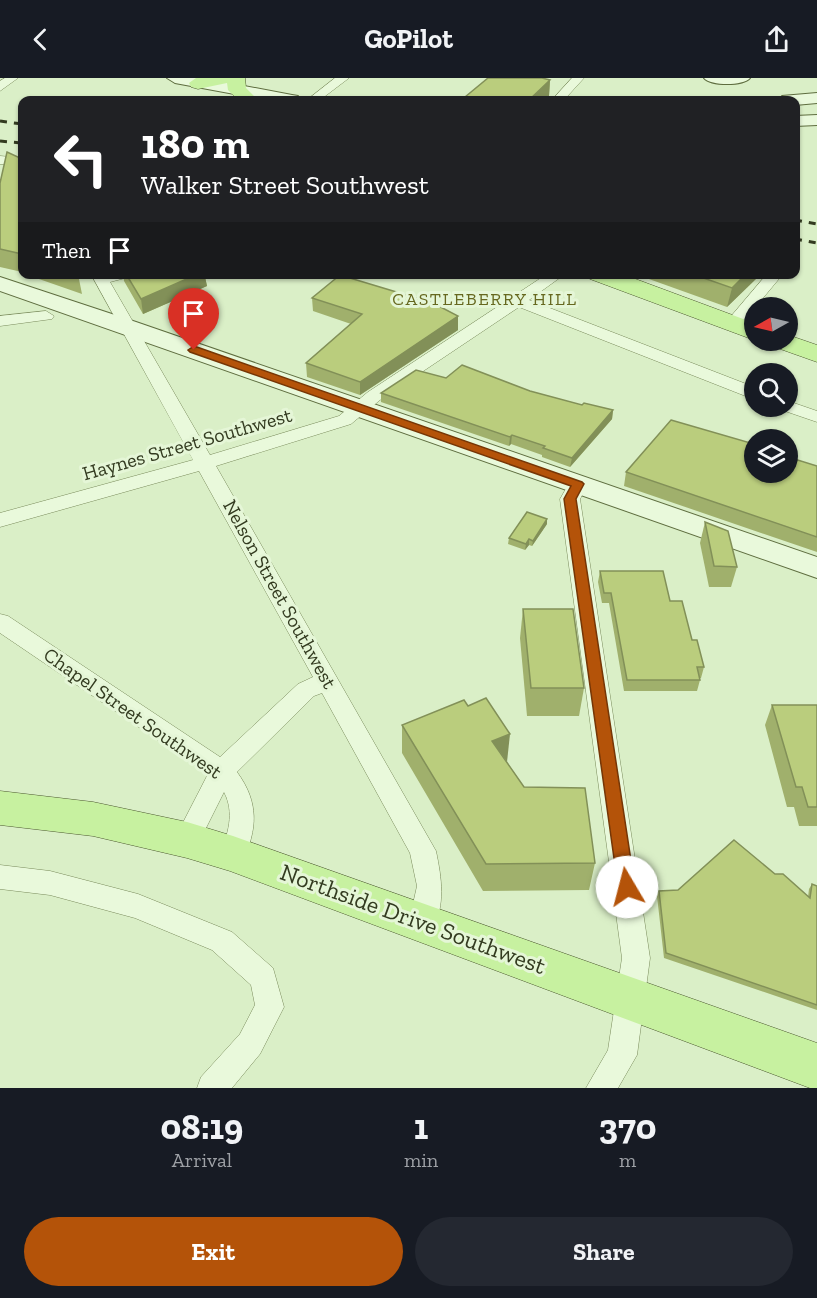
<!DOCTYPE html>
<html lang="en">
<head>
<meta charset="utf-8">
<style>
	:root { --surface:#171b24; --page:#242831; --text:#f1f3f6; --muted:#9ea1a6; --accent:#b45309 }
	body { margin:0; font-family:"Zilla Slab",serif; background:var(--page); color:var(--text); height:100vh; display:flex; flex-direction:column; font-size:22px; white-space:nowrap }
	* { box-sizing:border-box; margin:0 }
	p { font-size:20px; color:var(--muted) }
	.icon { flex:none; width:33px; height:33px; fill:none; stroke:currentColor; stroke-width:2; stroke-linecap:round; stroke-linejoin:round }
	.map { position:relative; height:1010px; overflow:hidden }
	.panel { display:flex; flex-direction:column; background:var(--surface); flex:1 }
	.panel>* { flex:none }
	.guide { position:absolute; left:18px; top:18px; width:782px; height:183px; border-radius:12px; box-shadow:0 2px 4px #0004; background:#202124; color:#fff; overflow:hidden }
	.needle { width:39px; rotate:262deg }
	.tools { position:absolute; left:744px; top:219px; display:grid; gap:12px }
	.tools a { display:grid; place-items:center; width:54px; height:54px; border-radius:50%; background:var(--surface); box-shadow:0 2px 4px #0004; font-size:30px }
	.pin { position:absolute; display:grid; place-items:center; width:51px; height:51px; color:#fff; margin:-62px -26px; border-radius:50% 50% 50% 0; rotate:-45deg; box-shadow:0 0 6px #0007 }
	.pin .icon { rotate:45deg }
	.me { position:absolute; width:66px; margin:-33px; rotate:352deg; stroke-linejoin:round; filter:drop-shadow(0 0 4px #0008) }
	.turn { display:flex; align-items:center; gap:21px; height:126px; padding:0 24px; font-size:27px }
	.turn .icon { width:78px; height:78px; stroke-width:2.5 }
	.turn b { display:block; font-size:42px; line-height:51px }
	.then { display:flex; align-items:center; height:57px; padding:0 24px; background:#0003; gap:12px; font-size:22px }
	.eta { display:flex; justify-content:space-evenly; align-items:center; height:102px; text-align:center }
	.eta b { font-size:36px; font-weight:800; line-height:42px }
	.primary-button { display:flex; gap:12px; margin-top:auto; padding:12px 24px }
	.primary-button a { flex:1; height:69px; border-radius:36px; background:var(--accent); color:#fff; font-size:24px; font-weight:800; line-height:69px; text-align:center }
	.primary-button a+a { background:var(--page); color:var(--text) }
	header { display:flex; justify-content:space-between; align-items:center; height:78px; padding:0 24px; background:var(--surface); font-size:27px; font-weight:800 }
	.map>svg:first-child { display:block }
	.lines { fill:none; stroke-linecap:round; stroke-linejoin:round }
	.street-casing { stroke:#7a8b5c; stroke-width:1 }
	.secondary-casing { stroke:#5e6d3f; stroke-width:2 }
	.primary-casing { stroke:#4d5930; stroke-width:1 }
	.street { fill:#e9f9db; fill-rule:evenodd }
	.secondary { fill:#e9f9db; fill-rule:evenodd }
	.primary { fill:#c7f1a0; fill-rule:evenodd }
	.rail { stroke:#333b20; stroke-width:3; stroke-dasharray:7 7; stroke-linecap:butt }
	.wall { fill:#a0b06c }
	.shaded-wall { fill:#829058 }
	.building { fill:#bacd7d; stroke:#829058; stroke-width:1.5 }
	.route { fill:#b45309; stroke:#753606; stroke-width:1.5 }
	.labels { text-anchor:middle; stroke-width:6; stroke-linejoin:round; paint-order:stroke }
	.far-neighbourhood-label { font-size:18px; letter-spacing:1.5px; fill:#66681f; stroke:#e5f6d7 }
	.street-label { font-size:20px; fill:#333b20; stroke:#e5f6d7 }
	.near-street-label { font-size:24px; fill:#333b20; stroke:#e5f6d7 }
</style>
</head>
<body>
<header><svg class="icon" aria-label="back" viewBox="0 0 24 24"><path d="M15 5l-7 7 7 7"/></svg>GoPilot<svg class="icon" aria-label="share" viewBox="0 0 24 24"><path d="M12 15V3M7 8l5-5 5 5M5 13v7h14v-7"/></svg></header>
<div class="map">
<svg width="817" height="1010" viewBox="0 0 817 1010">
	<rect width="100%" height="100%" fill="#daefc7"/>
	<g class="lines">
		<!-- street casing -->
		<g class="street-casing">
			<g id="street">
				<path d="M 5,0 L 18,0 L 0,13 L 0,3 Z"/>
				<path d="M 335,0 L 349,0 L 320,22 L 307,22 Z"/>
				<path d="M 572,0 L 584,0 L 564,22 L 552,22 Z"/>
				<path d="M 0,78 L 22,80 L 22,88 L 0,86 Z"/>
				<path d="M 91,196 L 131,196 L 129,199 L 110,204 L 210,377 L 339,338 L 368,314 L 547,196 L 565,196 L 529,222 L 754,309 L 754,320 L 748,319 L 519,229 L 380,322 L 351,346 L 216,388 L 436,773 C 442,802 445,825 433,853 L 423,857 L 413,853 L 409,844 L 417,808 L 410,775 L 322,615 L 314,618 L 237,694 C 259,724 258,751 242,784 L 233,787 L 224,784 L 220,776 C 228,756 235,735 224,714 L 196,770 L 187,773 L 178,770 L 174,762 L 208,696 L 0,555 L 0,536 L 8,538 L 220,679 L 298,606 L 313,599 L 199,393 L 0,449 L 0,435 L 193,382 Z"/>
				<path d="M 767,196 L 783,196 L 739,249 L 727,249 L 725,246 L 727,243 Z"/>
				<path d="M 46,233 L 54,238 L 52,241 L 0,248 L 0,238 Z"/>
				<path d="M 788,323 L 817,333 L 817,344 L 782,332 L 779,328 L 788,328 Z"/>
				<path d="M 578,400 L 585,402 L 588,406 L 580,421 L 650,880 L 637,977 L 618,1010 L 586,1010 L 608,972 L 622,880 L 560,421 L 571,402 Z"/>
				<path d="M 0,787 L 50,793 L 138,816 L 232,854 L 273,890 L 284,929 L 260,976 L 232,1010 L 197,1010 L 201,999 L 240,956 L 255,927 L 251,907 L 212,872 L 135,840 L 50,817 L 0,811 Z"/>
			</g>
		</g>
		<!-- secondary casing -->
		<g class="secondary-casing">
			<g id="secondary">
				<path d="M 167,0 L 202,0 L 292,17 L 298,18 L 301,22 L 267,22 L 175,5 Z"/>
				<path d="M 704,0 L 750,0 C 743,8 711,8 704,0 Z"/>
				<path d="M 817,15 L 817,25 L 795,27 L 795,22 L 779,22 L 782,18 Z"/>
				<path d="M 817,37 L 817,47 L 795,48 L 795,38 Z"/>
				<path d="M 0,199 L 136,244 L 817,479 L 817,500 L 0,213 Z"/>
			</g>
		</g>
		<!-- primary casing -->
		<g class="primary-casing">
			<g id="primary">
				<path d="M 196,0 L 245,0 L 246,10 L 258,22 L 238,22 L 228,12 L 227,5 L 198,11 L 191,9 L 189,5 Z"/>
				<path d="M 586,196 L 622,196 L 754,245 L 754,262 L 590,201 Z"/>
				<path d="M 788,257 L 817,267 L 817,284 L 769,267 L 765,262 L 788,262 Z"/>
				<path d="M 0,713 L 93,724 L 187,744 L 233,758 L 817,965 L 817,1010 L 810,1010 L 230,793 L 187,780 L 93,758 L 0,747 Z"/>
			</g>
		</g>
		<!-- street -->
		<use href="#street" class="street"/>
		<!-- secondary -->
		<use href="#secondary" class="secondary"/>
		<!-- primary -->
		<use href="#primary" class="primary"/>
		<!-- rail -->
		<g class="rail">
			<path d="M 0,43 L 22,46"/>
			<path d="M 0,63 L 22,65"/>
			<path d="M 795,142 L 817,146"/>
			<path d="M 795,161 L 817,165"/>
		</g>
	</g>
	<!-- wall -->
	<g class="wall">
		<path d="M 550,2 L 549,18 L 545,22 L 465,22 L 465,19 Z"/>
		<path d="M 22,87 L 22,194 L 0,189 L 0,105 Z"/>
		<path d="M 34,196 L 78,196 L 82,216 L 39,201 L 38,197 Z"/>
		<path d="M 123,196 L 214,196 L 205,199 L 207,208 L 143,236 L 124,203 Z"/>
		<path d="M 635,196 L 761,196 L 727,229 Z"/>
		<path d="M 312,220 L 458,238 L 458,252 L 360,317 L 307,299 L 306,285 L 351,246 L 313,233 Z"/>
		<path d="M 530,313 L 582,327 L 613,332 L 612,341 L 570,389 L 542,379 L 542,377 L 511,366 L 509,368 L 381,324 L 381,315 Z"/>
		<path d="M 817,388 L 817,474 L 624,408 L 626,394 L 754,394 Z"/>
		<path d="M 705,444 L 737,489 L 731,509 L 709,509 L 700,465 Z"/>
		<path d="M 547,446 L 532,468 L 529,467 L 525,472 L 508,466 L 509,460 Z"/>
		<path d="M 600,493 L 670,523 L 692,562 L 704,589 L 701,600 L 699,600 L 700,602 L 697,613 L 624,613 L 609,525 L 602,525 L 598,504 Z"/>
		<path d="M 523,531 L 584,610 L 579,638 L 527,638 L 520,560 Z"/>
		<path d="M 772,627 L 817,627 L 817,748 L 799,748 L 794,729 L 787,729 L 765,647 Z"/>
		<path d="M 402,647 L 507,684 L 524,709 L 595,785 L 589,812 L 483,813 L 402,675 Z"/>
		<path d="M 775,796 L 808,819 L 809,811 L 812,806 L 817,808 L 817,932 L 664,880 L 657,818 L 659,813 L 678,812 Z"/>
	</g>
	<!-- shaded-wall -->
	<g class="shaded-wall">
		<path d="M 550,2 L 549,18 L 545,22 L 529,22 Z"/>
		<path d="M 198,196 L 214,196 L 205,199 L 207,208 L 143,236 L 141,221 Z"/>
		<path d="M 746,196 L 761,196 L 727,229 L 732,210 Z"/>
		<path d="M 458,238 L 458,252 L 360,317 L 360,304 Z"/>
		<path d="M 613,332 L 612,341 L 570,389 L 572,380 Z"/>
		<path d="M 512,357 L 511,366 L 509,368 L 510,359 Z"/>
		<path d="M 547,441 L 547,446 L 532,468 L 533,463 Z"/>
		<path d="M 529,461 L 529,467 L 525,472 L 526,466 Z"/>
		<path d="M 510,656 L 507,684 L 492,663 Z"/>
	</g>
	<!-- building -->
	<g class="building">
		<path d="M 488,0 L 542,0 L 550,2 L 529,22 L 481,22 L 465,19 Z"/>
		<path d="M 7,74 L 18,79 L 22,87 L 22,176 L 0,171 L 0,105 Z"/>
		<path d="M 126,196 L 198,196 L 141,221 Z"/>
		<path d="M 692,196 L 746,196 L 732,210 Z"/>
		<path d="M 340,197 L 433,225 L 458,238 L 360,304 L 306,285 L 362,236 L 312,220 Z"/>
		<path d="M 462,287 L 530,313 L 582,327 L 584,325 L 613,332 L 572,380 L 543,370 L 545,368 L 512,357 L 510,359 L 381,315 L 416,292 L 446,300 Z"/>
		<path d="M 671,342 L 754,366 L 754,394 L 788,394 L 788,379 L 817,388 L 817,459 L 626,394 Z"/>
		<path d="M 527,434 L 547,441 L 533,463 L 529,461 L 526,466 L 509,460 Z"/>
		<path d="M 705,444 L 728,453 L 737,489 L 714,488 Z"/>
		<path d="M 600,493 L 663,493 L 670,523 L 682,523 L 692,562 L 697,562 L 704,589 L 697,589 L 700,602 L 627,602 L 611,515 L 604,515 Z"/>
		<path d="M 523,531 L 573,531 L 584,610 L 531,610 Z"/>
		<path d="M 486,620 L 510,656 L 492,663 L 524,709 L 585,710 L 595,785 L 486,786 L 402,647 L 464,622 L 468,628 Z"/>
		<path d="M 772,627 L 817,627 L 817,729 L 808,729 L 802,709 L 796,709 Z"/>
		<path d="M 734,762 L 775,796 L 783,796 L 810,820 L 812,806 L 817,808 L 817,927 L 666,875 L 659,813 L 678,812 Z"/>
	</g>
	<!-- route -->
	<path class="route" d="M 194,268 L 582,404 L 584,406 L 576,421 L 635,809 L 633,814 L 627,817 L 621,814 L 618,809 L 564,421 L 571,408 L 190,274 L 188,272 Z"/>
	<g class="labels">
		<!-- far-neighbourhood labels -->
		<g class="far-neighbourhood-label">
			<text x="485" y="227">CASTLEBERRY HILL</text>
		</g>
		<!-- street labels -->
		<g class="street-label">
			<text transform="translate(187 366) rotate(-16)" y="7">Haynes Street Southwest</text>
			<text transform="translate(280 516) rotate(61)" y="7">Nelson Street Southwest</text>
			<text transform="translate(133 635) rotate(35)" y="7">Chapel Street Southwest</text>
		</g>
		<!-- near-street labels -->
		<g class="near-street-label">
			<text transform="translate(413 841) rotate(20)" y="8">Northside Drive Southwest</text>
		</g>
	</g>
</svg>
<div class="tools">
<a><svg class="needle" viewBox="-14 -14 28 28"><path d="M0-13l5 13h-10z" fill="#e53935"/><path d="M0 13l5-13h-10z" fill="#9ea1a6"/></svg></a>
<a><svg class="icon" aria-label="search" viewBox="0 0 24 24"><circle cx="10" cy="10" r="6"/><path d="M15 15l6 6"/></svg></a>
<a><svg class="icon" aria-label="layers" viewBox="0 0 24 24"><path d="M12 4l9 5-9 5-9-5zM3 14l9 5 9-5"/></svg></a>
</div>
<div class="pin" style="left:194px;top:272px;background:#d93025"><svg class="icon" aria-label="arrive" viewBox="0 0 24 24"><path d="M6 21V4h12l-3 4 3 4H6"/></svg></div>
<svg class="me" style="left:627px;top:809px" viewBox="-20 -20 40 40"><circle r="19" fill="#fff"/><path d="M0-13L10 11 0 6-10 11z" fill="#b45309"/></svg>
<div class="guide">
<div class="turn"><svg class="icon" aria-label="left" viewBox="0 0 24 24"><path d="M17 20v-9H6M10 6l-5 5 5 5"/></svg><div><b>180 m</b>Walker Street Southwest</div></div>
<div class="then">Then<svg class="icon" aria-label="arrive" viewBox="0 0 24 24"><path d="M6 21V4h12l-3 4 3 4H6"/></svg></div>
</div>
</div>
<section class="panel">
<div class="eta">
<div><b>08:19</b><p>Arrival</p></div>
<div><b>1</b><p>min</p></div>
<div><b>370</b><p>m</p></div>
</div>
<div class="primary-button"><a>Exit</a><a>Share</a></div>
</section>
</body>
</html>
